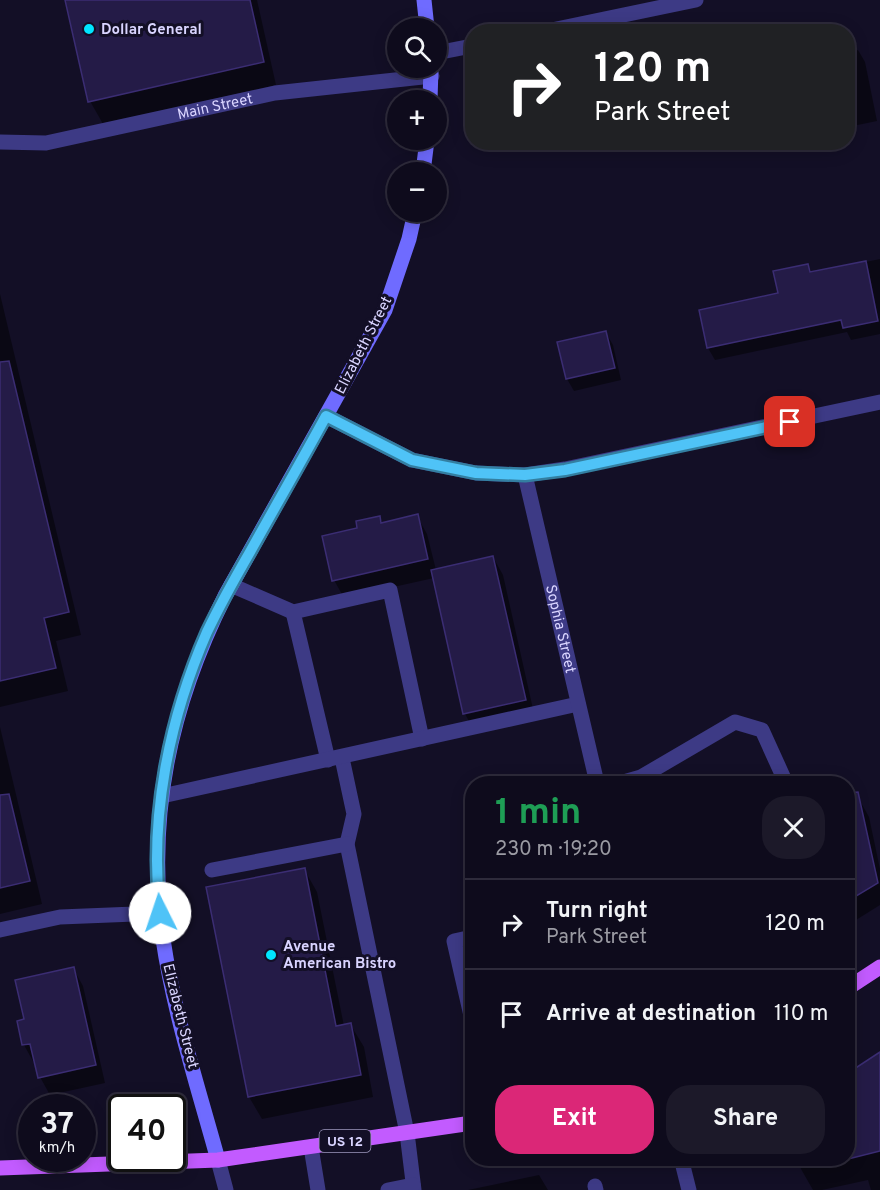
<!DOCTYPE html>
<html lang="en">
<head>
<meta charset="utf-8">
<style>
	:root { --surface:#0e0b1c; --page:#1c1929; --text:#f1f3f6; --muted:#9b9ba3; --line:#2e2b3b; --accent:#db2777 }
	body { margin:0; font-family:Overpass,sans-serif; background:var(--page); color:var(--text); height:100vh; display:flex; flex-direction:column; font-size:22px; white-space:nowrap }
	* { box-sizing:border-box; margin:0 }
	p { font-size:20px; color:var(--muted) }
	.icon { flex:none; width:33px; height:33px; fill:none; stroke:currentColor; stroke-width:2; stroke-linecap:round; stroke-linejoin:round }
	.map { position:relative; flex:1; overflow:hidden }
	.drawer { position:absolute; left:465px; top:776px; width:390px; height:390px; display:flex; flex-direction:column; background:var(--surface); border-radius:24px; box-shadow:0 3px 15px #0003,0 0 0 2px var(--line) }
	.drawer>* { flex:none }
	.guide { position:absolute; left:465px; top:24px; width:390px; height:126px; border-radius:24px; box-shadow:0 3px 15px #0003,0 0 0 2px var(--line); background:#202124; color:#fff; overflow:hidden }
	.fabs { position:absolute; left:387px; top:18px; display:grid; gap:12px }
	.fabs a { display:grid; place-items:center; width:60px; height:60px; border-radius:50%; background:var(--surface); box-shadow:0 3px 15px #0003,0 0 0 2px var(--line); font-size:30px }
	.speed { position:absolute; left:18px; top:1094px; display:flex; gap:12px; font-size:30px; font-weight:700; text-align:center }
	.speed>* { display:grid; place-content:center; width:78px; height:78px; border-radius:50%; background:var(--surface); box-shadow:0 3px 15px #0003,0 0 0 2px var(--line); line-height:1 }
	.speed small { font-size:15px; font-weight:400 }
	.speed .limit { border:3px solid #111; border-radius:9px; background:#fff; color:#111 }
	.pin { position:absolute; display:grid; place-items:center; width:51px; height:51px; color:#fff; margin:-26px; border-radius:12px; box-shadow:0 3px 9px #0006 }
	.me { position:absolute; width:66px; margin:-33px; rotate:356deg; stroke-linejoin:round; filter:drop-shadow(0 0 4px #0008) }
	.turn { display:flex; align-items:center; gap:21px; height:126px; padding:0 30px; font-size:27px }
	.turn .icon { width:78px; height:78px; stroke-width:2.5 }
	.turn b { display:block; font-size:42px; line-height:51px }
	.round { display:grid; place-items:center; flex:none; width:63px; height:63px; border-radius:24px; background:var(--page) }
	.overview { display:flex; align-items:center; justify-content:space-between; height:102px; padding:0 30px }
	h1 { font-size:36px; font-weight:700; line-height:45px; color:#1e9e55 }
	.cta { display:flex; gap:12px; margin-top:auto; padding:12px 30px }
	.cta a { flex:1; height:69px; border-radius:24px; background:var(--accent); color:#fff; font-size:24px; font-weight:700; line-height:69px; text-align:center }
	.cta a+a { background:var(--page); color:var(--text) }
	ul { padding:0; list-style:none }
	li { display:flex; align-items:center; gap:18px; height:90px; padding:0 30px; border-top:2px solid var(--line) }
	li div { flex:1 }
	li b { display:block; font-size:22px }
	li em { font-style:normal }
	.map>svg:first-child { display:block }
	.shadow { fill:#0007 }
	.building { fill:#241b47; stroke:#3b2d73; stroke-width:1.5 }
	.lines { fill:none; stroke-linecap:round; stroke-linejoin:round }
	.lane { stroke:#3d3a85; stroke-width:15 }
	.street { stroke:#3d3a85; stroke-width:15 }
	.secondary { stroke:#6f6bff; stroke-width:15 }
	.primary { stroke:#c25bff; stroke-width:15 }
	.route-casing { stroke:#337fa1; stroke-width:15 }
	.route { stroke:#4fc3f7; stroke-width:10 }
	.poi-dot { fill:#00e5ff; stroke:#130f26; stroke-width:2 }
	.labels { text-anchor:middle; stroke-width:6; stroke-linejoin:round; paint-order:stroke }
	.shield { fill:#130f26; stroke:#9e99be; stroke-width:1.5 }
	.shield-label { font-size:14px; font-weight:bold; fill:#d9d4ff }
	.poi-label { font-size:15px; font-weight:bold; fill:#d9d4ff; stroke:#130f26; text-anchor:start }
	.street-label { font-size:15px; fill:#d9d4ff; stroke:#130f26 }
</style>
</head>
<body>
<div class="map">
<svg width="880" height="1190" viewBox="0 0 880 1190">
	<rect width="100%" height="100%" fill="#130f26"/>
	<!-- shadow -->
	<g class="shadow">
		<path d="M 67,0 L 257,0 L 276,85 L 103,124 L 90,101 Z"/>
		<path d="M 858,50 L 865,62 L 877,121 L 848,127 L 848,53 Z"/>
		<path d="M 880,259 L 880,334 L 851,340 L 847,332 L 715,360 L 708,348 L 700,312 L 779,294 L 808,265 L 812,273 Z"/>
		<path d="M 0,294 L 81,635 L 56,641 L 68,691 L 0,707 Z"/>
		<path d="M 606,333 L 613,345 L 621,380 L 574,391 L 567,379 L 559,343 Z"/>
		<path d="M 417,516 L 427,534 L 436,570 L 493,557 L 503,575 L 535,718 L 475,732 L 465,714 L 434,578 L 344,598 L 334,580 L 359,529 L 379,517 L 383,524 Z"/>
		<path d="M 0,727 L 42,904 L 0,914 Z"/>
		<path d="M 859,799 L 869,817 L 880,869 L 880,905 L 848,925 L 848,806 Z"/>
		<path d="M 304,869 L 317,892 L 344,1026 L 350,1024 L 364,1047 L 373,1097 L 262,1119 L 249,1097 Z"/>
		<path d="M 73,968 L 83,986 L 105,1083 L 50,1095 L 40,1077 L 36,1062 L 34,1063 L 24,1045 L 18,1022 L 26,1020 Z"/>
		<path d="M 880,1053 L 880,1190 L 871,1190 L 868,1180 L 822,1190 L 813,1190 L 801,1169 L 798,1158 L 848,1158 L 848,1075 Z"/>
		<path d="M 539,1175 L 548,1190 L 468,1190 Z"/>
	</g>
	<!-- building -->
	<g class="building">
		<path d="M 65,0 L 250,0 L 264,62 L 88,102 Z"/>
		<path d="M 866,261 L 878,321 L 843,328 L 841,320 L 707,348 L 699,310 L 778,293 L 773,271 L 808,264 L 810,272 Z"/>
		<path d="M 606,331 L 615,368 L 566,379 L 557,342 Z"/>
		<path d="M 9,361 L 69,612 L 44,618 L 56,668 L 0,681 L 0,362 Z"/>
		<path d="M 418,514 L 428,559 L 332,581 L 322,536 L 357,528 L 356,521 L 380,516 L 381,523 Z"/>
		<path d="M 493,556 L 526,700 L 463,714 L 431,570 Z"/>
		<path d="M 858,792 L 878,883 L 848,901 L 848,793 Z"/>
		<path d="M 9,794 L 30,881 L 0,888 L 0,795 Z"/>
		<path d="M 305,868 L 336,1026 L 351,1023 L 361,1075 L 248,1097 L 206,887 Z"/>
		<path d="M 74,967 L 96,1065 L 38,1078 L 30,1044 L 22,1045 L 17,1021 L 24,1019 L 15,980 Z"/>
		<path d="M 880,1052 L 880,1151 L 848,1159 L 848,1073 Z"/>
	</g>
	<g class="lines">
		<!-- lane -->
		<g class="lane">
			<path d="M 231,585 L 293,612"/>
			<path d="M 342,758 L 354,814 L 347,844 L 407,1133 L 414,1190"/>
			<path d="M 328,760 L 293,612 L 390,590 L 422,739"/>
			<path d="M 620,783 L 641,777 L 735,722 L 762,730 L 786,783"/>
			<path d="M 162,796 L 578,704"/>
			<path d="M 212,870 L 347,844"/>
			<path d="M 0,930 L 60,917 L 160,913"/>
			<path d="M 472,937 L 454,941 L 472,1020"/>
			<path d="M 311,1147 L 318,1190"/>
			<path d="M 595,1186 L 596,1190"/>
			<path d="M 388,1190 L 413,1185"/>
		</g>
		<!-- street -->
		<g class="street">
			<path d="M 542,32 L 696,0"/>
			<path d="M 436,53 L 472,46"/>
			<path id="s1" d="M 0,142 L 46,143 L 275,93 L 432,76"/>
			<path d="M 326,416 L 412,460 L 476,473 L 525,475 L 565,469 L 880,402"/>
			<path id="s2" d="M 525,475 L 597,783"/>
			<path d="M 681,1158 L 689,1190"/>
			<path d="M 218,1160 L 226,1190"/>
		</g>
		<!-- secondary -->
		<g class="secondary">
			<path d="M 424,0 L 427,28"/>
			<path d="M 430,100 L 431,68"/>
			<path d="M 423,172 L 427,140"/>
			<path d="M 218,1160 C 198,1087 174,1014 163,939 C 146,816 170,706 225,596 L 385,310 L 409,239 L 415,212"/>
		</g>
		<!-- primary -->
		<g class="primary">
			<path d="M 848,988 L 880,967"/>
			<path d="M 0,1168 L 218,1160 L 472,1123"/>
		</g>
	</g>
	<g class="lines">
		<!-- route casing -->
		<g class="route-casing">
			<path id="route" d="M 160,913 C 149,818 169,719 207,632 C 220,605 235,578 250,552 C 275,507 301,462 326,416 L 412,460 L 476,473 L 525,475 L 565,470 L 790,422"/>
		</g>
		<!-- route -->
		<use href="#route" class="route"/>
	</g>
	<!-- markers -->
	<g class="poi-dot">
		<circle cx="89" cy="29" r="6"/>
		<circle cx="271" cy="955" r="6"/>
	</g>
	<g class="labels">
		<!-- shield labels -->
		<rect class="shield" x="319.5" y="1130" width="51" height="22" rx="4.5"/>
		<g class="shield-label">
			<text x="345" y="1146">US 12</text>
		</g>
		<!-- poi labels -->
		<g class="poi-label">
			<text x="101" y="34">Dollar General</text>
			<text x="283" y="951">Avenue<tspan x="283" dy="17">American Bistro</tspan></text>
		</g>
		<!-- street labels -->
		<g class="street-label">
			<text dy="5" stroke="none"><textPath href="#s1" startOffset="219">Main Street</textPath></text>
			<text transform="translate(363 345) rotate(-63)" y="5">Elizabeth Street</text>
			<text dy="5" stroke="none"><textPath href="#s2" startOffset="158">Sophia Street</textPath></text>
			<text transform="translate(181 1016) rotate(76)" y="5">Elizabeth Street</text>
		</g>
	</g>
</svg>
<div class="fabs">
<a><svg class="icon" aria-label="search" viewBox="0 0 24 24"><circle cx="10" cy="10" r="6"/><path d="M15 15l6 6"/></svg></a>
<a>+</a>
<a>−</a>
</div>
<div class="speed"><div>37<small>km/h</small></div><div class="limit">40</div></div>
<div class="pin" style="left:790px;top:422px;background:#d93025"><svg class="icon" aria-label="arrive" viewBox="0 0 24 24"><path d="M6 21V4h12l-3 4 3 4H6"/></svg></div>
<svg class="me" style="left:160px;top:913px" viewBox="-20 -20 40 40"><circle r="19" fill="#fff"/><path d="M0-13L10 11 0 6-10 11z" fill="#4fc3f7"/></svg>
<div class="guide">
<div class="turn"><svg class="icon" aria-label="right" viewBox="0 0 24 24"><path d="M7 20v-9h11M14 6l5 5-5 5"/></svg><div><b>120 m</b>Park Street</div></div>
</div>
<section class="drawer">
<div class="overview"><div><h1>1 min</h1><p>230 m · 19:20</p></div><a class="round"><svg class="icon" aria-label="close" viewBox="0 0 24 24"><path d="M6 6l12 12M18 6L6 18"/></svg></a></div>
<ul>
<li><svg class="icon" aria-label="right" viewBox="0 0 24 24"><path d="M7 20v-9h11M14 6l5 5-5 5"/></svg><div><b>Turn right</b><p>Park Street</p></div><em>120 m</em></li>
<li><svg class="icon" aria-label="arrive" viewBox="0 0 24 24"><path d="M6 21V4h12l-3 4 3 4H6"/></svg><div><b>Arrive at destination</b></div><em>110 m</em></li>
</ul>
<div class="cta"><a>Exit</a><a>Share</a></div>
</section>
</div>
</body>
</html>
